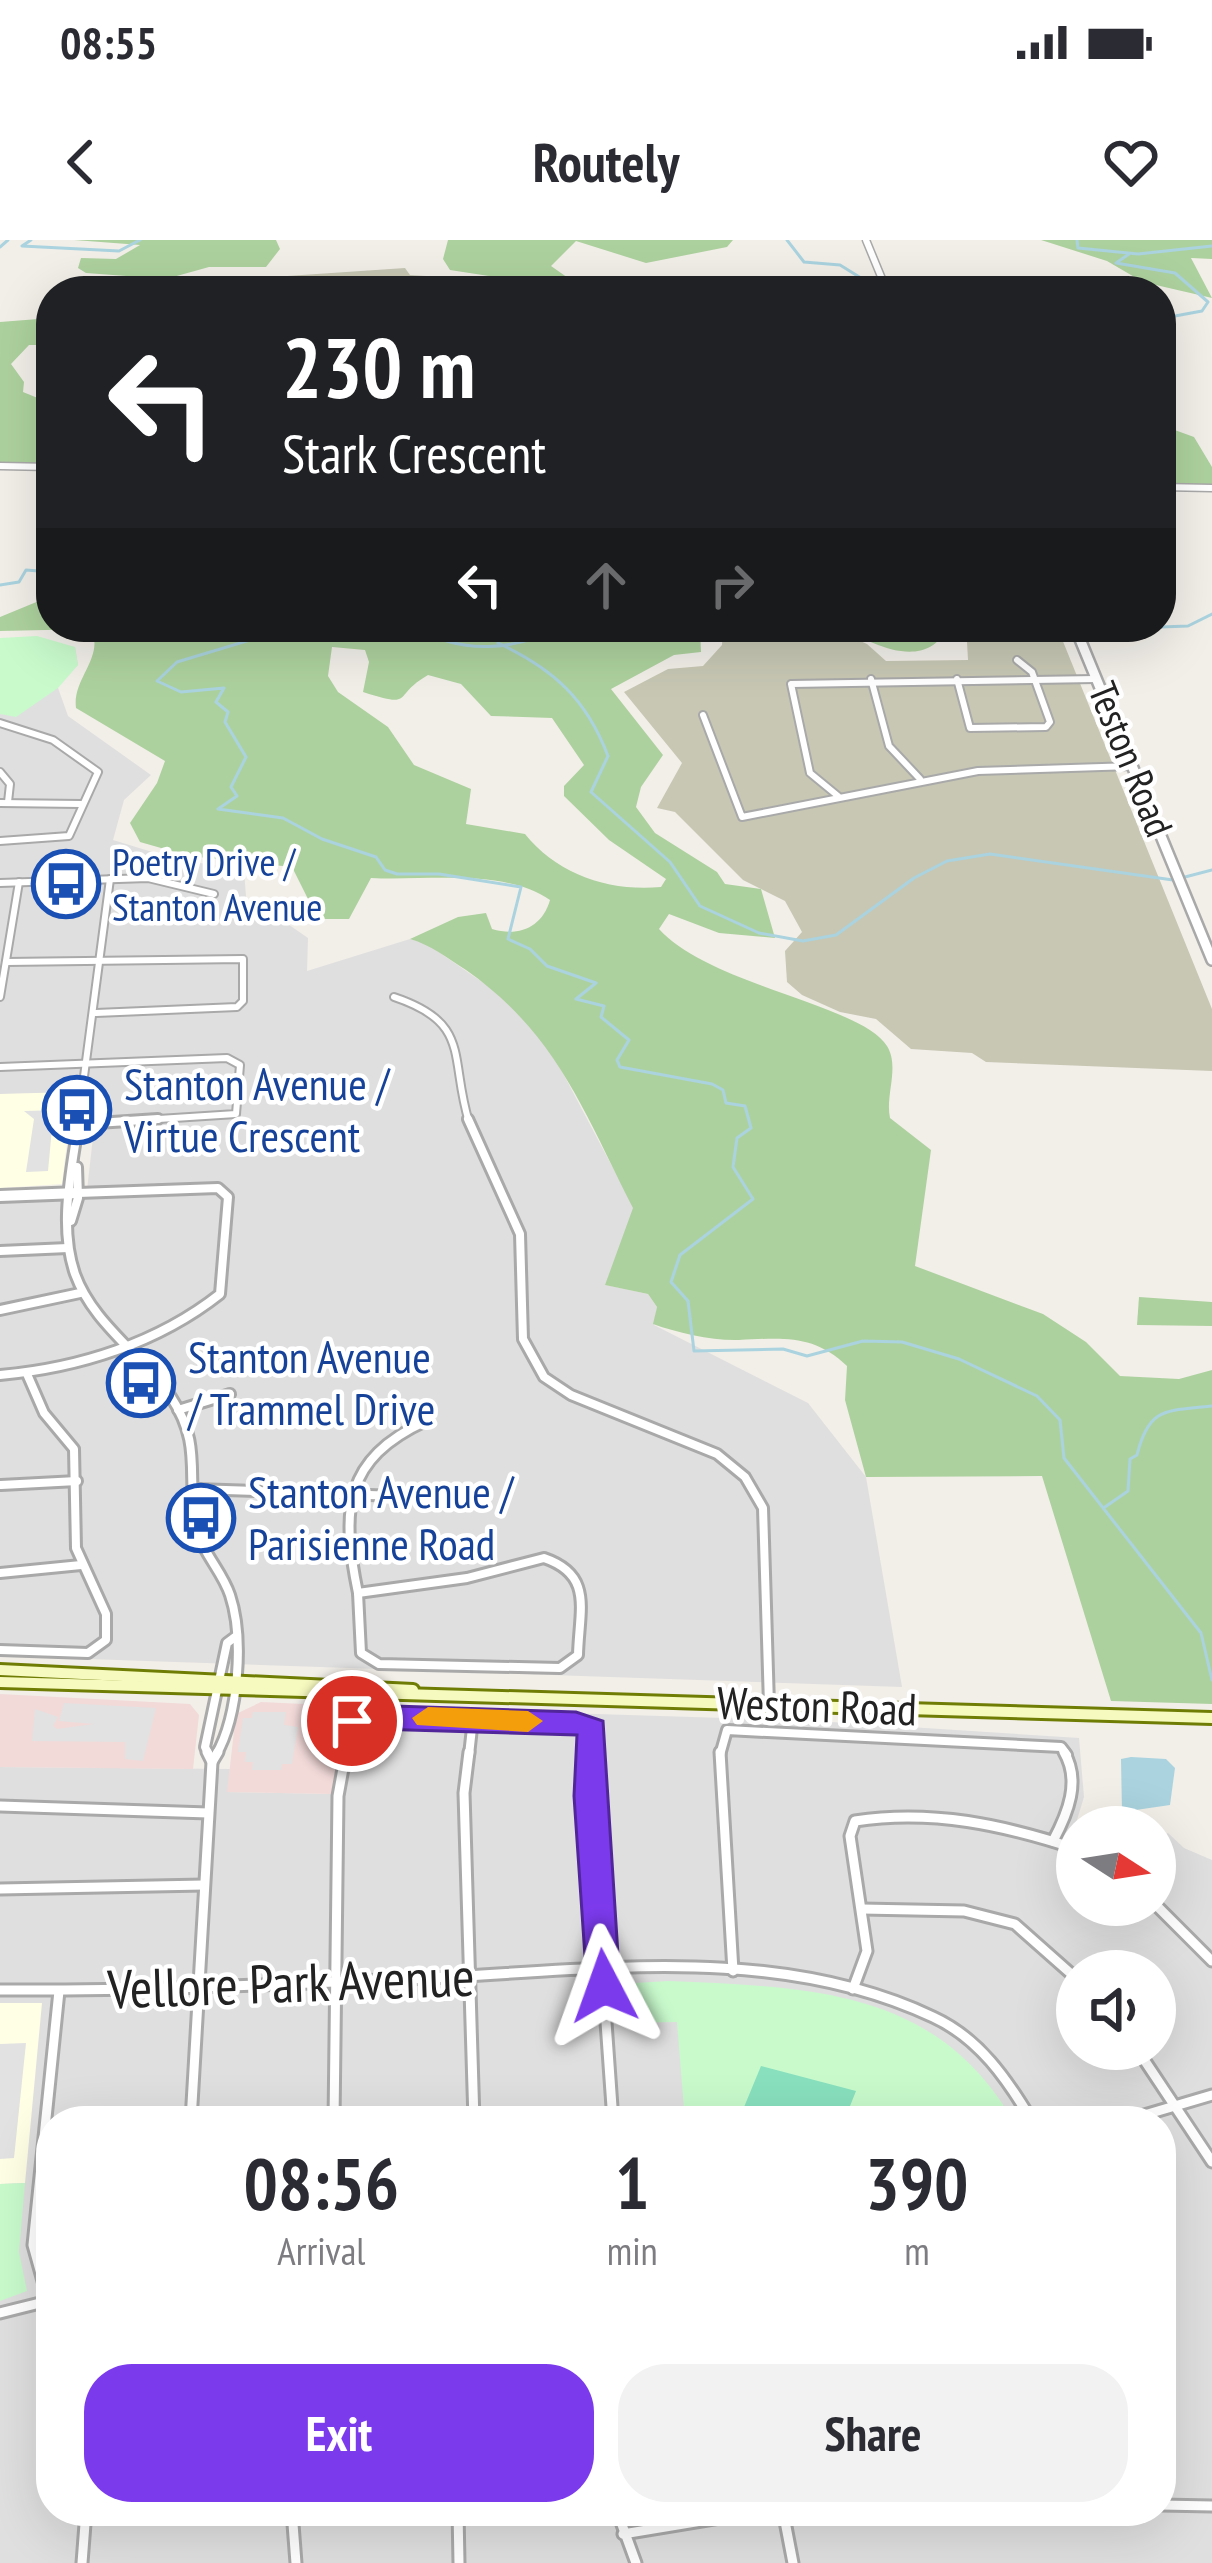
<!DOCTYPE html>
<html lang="en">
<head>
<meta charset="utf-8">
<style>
	:root { --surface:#fff; --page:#f2f2f3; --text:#2b2b33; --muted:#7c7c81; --accent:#7c3aed }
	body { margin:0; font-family:"PT Sans Narrow",sans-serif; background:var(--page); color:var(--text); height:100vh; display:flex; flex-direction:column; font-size:45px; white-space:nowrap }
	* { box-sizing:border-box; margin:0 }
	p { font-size:39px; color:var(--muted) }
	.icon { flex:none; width:66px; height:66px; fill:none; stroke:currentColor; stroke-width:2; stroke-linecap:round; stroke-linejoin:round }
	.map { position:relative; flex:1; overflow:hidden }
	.side { position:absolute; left:36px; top:1866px; width:1140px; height:420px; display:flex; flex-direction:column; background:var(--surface); border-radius:48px; box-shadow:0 12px 48px #0002 }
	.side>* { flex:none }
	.guide { position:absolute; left:36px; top:36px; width:1140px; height:366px; border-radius:48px; box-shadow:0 12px 48px #0002; background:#202124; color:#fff; overflow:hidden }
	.needle { width:78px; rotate:102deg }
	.tools { position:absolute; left:1056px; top:1566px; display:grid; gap:24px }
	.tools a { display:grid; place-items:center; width:120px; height:120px; border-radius:50%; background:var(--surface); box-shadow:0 12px 48px #0002; font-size:60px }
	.pin { position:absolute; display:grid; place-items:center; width:102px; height:102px; color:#fff; margin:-51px; border:6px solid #fff; border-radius:50%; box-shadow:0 3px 12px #0007 }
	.me { position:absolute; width:132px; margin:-66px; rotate:356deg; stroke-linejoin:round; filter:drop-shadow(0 0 9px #0008) }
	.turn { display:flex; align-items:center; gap:42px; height:252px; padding:0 48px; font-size:54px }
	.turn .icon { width:156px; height:156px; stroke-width:2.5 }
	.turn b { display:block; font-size:84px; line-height:102px }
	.lanes { display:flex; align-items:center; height:114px; padding:0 48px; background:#0003; justify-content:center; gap:60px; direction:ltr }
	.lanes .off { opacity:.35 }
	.eta { display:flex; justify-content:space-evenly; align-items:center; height:204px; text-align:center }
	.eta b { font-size:72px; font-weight:800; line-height:84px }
	.primary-button { display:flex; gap:24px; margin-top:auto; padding:24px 48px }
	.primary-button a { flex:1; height:138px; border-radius:48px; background:var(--accent); color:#fff; font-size:48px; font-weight:800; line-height:138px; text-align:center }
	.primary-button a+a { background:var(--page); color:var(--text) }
	.status { display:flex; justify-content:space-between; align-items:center; height:84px; padding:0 60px; background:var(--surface); direction:ltr }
	.status svg { height:33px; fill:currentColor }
	header { display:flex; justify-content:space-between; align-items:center; height:156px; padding:0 48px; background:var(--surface); font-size:54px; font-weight:800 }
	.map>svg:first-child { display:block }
	.residential { fill:#e0dfdf; fill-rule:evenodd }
	.commercial { fill:#f2dad9 }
	.education { fill:#ffffe5 }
	.construction { fill:#c7c7b4 }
	.forest { fill:#add19e; fill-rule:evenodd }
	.park { fill:#c8facc }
	.pitch { fill:#88e0be }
	.parking { fill:#e2e2e2 }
	.water { fill:#aad3df }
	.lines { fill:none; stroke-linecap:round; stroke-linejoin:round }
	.stream { stroke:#aad3df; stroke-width:3 }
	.minor-far2-casing { stroke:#a9a9a9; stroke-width:10 }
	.minor-far1-casing { stroke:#a9a9a9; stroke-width:14 }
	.minor-casing { stroke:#a9a9a9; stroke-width:15 }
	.tertiary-far2-casing { stroke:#a9a9a9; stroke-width:9 }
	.tertiary-far1-casing { stroke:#a9a9a9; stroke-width:14 }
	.tertiary-casing { stroke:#a9a9a9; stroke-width:16 }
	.secondary-casing { stroke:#707d05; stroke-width:16 }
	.minor-far2 { stroke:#fff; stroke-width:6 }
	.minor-far1 { stroke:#fff; stroke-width:8 }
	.minor { stroke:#fff; stroke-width:9 }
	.tertiary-far2 { stroke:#fff; stroke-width:6 }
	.tertiary-far1 { stroke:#fff; stroke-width:9 }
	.tertiary { stroke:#fff; stroke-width:10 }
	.secondary { stroke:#f7fabf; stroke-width:10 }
	.route { fill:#7c3aed; stroke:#51269a; stroke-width:3 }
	.slow { fill:#f59e0b }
	.labels { text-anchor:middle; stroke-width:9; stroke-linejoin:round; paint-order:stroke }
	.far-street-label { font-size:39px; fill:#222; stroke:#fff }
	.far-transit-label { font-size:39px; fill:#164399; stroke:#fff; text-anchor:start }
	.transit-label { font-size:45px; fill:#164399; stroke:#fff; text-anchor:start }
	.street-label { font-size:45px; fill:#222; stroke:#fff }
	.near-street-label { font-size:54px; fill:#222; stroke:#fff }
</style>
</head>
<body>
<div class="status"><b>08:55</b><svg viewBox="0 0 49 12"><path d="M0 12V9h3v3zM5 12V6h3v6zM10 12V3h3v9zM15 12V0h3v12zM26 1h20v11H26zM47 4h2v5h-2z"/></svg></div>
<header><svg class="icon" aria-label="back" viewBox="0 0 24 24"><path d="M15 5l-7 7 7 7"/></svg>Routely<svg class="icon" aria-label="heart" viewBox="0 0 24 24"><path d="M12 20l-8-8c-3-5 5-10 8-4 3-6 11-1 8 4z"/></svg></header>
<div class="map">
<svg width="1212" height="2323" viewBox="0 0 1212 2323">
	<rect width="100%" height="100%" fill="#f2efe9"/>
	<!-- residential -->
	<g class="residential">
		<path d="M 0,398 L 75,407 L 78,425 L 57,445 L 68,476 L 151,535 L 124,560 L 113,600 L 175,619 L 244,630 L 247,670 L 282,680 L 308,698 L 307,731 L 410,699 L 427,704 L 498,753 L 547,803 L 634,968 L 606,1045 L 648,1054 L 657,1067 L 654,1085 L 808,1163 L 866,1237 L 902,1447 L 0,1416 L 0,962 L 86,959 L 98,853 L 0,854 Z"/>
		<path d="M 347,1466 L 816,1481 L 1079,1498 L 1084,1557 L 1073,1593 L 1077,1665 L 1155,1665 L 1155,1598 L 1168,1593 L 1184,1608 L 1212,1620 L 1212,2323 L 0,2323 L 0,1527 L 230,1529 L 228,1552 L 332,1554 ZM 1077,1731 L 1155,1731 L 1155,1809 L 1077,1809 ZM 51,1881 L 1161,1881 L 1161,2271 L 51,2271 Z"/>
	</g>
	<!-- commercial -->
	<g class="commercial">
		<path d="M 0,1454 L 190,1464 L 199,1475 L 193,1529 L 0,1527 Z"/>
		<path d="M 261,1462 L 347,1466 L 332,1554 L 227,1552 L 236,1474 Z"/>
	</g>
	<!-- education -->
	<g class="education">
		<path d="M 73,852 L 62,944 L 0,948 L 0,854 Z"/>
		<path d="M 0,1763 L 42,1763 L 25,1943 L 0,1944 Z"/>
	</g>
	<!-- construction -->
	<g class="construction">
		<path d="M 405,28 L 410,35 L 570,45 L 571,51 L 123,51 L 123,47 Z"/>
		<path d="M 723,387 L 829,387 L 867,404 L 886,421 L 968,420 L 967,402 L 1032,392 L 1062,399 L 1212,769 L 1212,831 L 986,822 L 972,813 L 911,809 L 876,779 L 840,772 L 802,755 L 787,742 L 785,711 L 802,692 L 785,661 L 743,640 L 675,572 L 657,568 L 682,523 L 624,452 L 668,429 L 703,426 L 722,405 Z"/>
	</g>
	<!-- forest -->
	<g class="forest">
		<path d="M 74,0 L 276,0 L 280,9 L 266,27 L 209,27 L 166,39 L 86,33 L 78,28 L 81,18 L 116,19 L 140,5 Z"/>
		<path d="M 448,0 L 733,0 L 727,7 L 646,23 L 576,1 L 551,26 L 571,40 L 521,41 L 450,30 L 443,19 Z"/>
		<path d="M 1041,0 L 1212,0 L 1212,19 L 1191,18 L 1212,58 L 1143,42 L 1107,21 Z"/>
		<path d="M 51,78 L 51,105 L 29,105 L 11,124 L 24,142 L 23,152 L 50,163 L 51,226 L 0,225 L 0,82 Z"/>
		<path d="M 1161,185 L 1194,197 L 1212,227 L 1212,245 L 1161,244 Z"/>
		<path d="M 51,356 L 51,387 L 700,387 L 701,412 L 674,415 L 611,449 L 663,515 L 641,547 L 636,567 L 655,593 L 717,632 L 725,644 L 761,649 L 775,698 L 719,693 L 669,674 L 659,689 C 709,745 862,765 887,806 C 900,827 885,855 890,878 L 931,910 L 915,1026 L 1043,1074 L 1086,1102 L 1120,1136 L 1179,1139 L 1212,1130 L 1212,1464 L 1111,1461 L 1042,1236 L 866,1237 L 845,1160 L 847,1126 C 814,1094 783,1098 739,1100 C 713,1101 678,1093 653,1084 L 657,1067 L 648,1054 L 605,1045 L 633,968 C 584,872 557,794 466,730 C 447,718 431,705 410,699 L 458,677 L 486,673 L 492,689 C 518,697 542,688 550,660 C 504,628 426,641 371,638 L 349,679 L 318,679 L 292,627 L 189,616 L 140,602 L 130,583 L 157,543 L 165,521 L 76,468 C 72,439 105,417 91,389 L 0,391 L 0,377 ZM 332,407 L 365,410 L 369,422 L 363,452 C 416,469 391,456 428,435 L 461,444 L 491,476 L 552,478 L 584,525 L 564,546 L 564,556 L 609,600 L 666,639 L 661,647 C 609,652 557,634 525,594 L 466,584 L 471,549 L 414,525 L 388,487 L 338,452 L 328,436 Z"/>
		<path d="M 842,387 L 996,387 L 947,388 C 926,431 874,406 842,387 Z"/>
		<path d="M 1139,1057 L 1212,1062 L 1212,1086 L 1137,1085 Z"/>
	</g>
	<!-- park -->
	<g class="park">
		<path d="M 37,396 L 75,407 L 78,425 L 58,448 L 16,477 L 0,474 L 0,398 Z"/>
		<path d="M 669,1741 C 807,1747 937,1748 1013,1881 L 685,1881 L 677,1782 L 621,1783 L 617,1744 Z"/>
		<path d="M 25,1943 L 19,2012 L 27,2051 L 0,2061 L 0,1944 Z"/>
	</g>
	<!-- pitch -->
	<path class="pitch" d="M 761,1826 L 856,1851 L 844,1881 L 774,1881 L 742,1872 Z"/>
	<!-- parking -->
	<g class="parking">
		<path d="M 63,870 L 53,878 L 48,931 L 26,932 L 34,879 L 24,871 Z"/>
		<path d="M 64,1463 L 156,1468 L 143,1521 L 125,1519 L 125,1502 L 32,1501 L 35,1469 L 58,1477 L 53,1486 L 57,1489 L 94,1484 L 59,1481 Z"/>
		<path d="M 253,1472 L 286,1472 L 284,1485 L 298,1487 L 292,1524 L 282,1524 L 281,1530 L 252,1530 L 253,1522 L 245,1522 L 246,1512 L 238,1512 L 243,1478 L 252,1478 Z"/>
		<path d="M 26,1803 L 14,1918 L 0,1919 L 0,1804 Z"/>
	</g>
	<!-- water -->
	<path class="water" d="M 1131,1517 L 1166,1519 L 1175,1528 L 1170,1565 L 1122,1572 L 1121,1519 Z"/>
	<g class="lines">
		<!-- stream -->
		<g class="stream">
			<path d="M 31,0 L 22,6 L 119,11 L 140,0"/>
			<path d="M 787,0 L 804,22 L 840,25 L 882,51"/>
			<path d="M 1077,0 L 1078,8 L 1138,14 L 1212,6"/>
			<path d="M 0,7 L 8,0"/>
			<path d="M 1129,14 L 1116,23 L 1175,33 L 1208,62 L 1202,71 L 1175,76 L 1161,87"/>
			<path d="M 0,345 L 19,342 L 26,330 L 51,332"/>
			<path d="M 265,387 L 260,397 L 177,422 L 157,441 L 181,452 L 224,448 L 216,462 L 228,472 L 225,482 L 246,517 L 231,547 L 237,556 L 218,569 L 283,578 L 322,599 L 376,617 L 385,630 L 397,634 L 439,634 L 521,647 L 508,699 L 530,709 L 547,726 L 596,743 L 576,759 L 604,766 L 601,777 L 629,800 L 617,820 L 620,827 L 712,844 L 723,850 L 726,863 L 745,866 L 751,888 L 737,898 L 733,927 L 753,959 L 680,1015 L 671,1042 L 688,1061 L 694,1111 L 783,1109 L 807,1116 L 863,1101 L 902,1102 L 959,1119 L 1037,1156 L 1060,1180 L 1064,1218 L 1201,1393 L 1212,1440"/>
			<path d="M 417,387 C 461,416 516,410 562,387"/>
			<path d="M 1161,387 L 1188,386 L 1212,374"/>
			<path d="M 498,403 C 553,429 586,458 608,516 L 591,552 L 670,622 L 700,666 L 759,693 L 803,701 L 836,695 L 914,638 L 947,621 L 990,614 L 1173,640"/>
			<path d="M 1185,637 L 1212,630"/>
			<path d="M 1105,1267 L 1128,1251 L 1130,1219 L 1137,1215 C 1149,1166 1167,1171 1212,1166"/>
		</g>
		<!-- minor-far2 casing -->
		<g class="minor-far2-casing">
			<g id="minor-far2">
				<path d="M 871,439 L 889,506 L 920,539"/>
				<path d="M 957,439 L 970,488 L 1046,487 L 1050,482 L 1032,432 L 1017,420"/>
				<path d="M 703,475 L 742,577 L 978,531 L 1133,526"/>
				<path d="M 0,483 L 53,500 L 98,532 L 69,596 L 0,601"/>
				<path d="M 0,532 L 10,544 L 8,562"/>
				<path d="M 838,556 L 810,533 L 791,444 L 1096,439"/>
				<path d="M 0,563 L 81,564"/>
				<path d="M 0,643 L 148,638 L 214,654"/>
				<path d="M 6,722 L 243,719 L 243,761 L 237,767 L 96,773"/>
				<path d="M 0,757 L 19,642"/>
				<path d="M 394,757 C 472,783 449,817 469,882"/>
				<path d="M 0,827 L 227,818 L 240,825 L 236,874 L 112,882"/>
				<path d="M 78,882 L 110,639"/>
			</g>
		</g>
		<!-- minor-far1 casing -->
		<g class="minor-far1-casing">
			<g id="minor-far1">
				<path d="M 79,879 C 72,929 58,985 75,1034 C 93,1084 142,1114 171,1157 C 204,1207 185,1238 197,1289 C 203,1314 222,1331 230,1355 C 244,1397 239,1475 216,1515"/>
				<path d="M 468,879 L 520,994 L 523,1099 L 544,1137 L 571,1155 L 717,1214 L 745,1237 L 763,1268 L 769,1465"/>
				<path d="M 82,884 L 158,879"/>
				<path d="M 71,981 L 78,958 L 77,927"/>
				<path d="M 0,1011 L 68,1008"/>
				<path d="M 0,1070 L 80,1053"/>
				<path d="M 0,1135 C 79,1128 158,1103 220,1054 L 228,957 L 218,948 L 78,953"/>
				<path d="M 178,1170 L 230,1154"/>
				<path d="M 1,1245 L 77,1241"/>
				<path d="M 195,1249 L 427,1257"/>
				<path d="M 544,1318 C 594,1335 579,1370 578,1415 L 560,1428 L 379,1424 L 361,1413 L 358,1353 L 467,1338 Z"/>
				<path d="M 0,1333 L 81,1325"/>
				<path d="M 358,1353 C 341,1271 343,1219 426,1181"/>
				<path d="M 0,1410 L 88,1413 L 106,1400 L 106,1374 L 76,1308 L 74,1209 L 44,1173 L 27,1134"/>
				<path d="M 209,1515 L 205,1507 L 227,1403 L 235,1397"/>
				<path d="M 345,1515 L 351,1484 L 363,1476 L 576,1483 L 593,1489 L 592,1515"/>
				<path d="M 469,1515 L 473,1479"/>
				<path d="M 720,1515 L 727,1490 L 1061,1507 L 1067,1515"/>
			</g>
		</g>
		<!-- minor casing -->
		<g class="minor-casing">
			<g id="minor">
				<path d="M 469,1512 L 464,1553 L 474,1881"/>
				<path d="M 592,1512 L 590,1556 L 613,1881"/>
				<path d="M 720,1512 L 733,1731"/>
				<path d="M 212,1522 L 218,1512"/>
				<path d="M 0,1566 L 208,1573"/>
				<path d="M 1053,1601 C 1068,1573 1081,1541 1064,1512"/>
				<path d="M 0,1649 L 204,1645"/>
				<path d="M 1155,1664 L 1212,1721"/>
				<path d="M 862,1669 L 964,1671 L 1015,1684 L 1077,1739"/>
				<path d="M 853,1749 L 867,1711 L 850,1596 L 855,1581 C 932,1569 1004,1585 1077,1609"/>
				<path d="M 0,1750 C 143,1751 286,1744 429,1738 C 595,1730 777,1703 933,1777 C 979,1798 1007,1839 1032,1881"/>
				<path d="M 1137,1809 L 1212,1922"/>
				<path d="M 191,1881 L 212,1522 L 207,1512"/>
				<path d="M 334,1881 L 338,1556 L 346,1512"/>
				<path d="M 1124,1881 L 1212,1855"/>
				<path d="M 51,2070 L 33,2005 L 59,1751"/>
				<path d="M 0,2073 L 48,2061"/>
				<path d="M 1161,2265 L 1212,2266"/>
				<path d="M 292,2271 L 296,2323"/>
				<path d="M 458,2271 L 459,2323"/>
				<path d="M 617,2271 L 636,2323"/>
				<path d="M 783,2271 L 793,2323"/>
				<path d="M 623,2294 L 762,2271"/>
				<path d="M 82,2323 L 86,2271"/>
			</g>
		</g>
		<!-- tertiary-far2 casing -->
		<g class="tertiary-far2-casing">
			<g id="tertiary-far2">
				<path d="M 866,0 L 887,51"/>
				<path d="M 0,226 L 51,227"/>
				<path d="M 1161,247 L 1212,248"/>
			</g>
		</g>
		<!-- tertiary-far1 casing -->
		<g class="tertiary-far1-casing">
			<path id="tertiary-far1" d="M 1075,387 L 1212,720"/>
		</g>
		<!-- tertiary casing -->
		<g class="tertiary-casing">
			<path id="tertiary" d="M 0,956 L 78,953"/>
		</g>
		<!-- secondary casing -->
		<g class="secondary-casing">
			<g id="secondary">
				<path d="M 0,1430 L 413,1450"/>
				<path d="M 0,1442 L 1212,1478"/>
			</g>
		</g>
		<!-- minor-far2 -->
		<use href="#minor-far2" class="minor-far2"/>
		<!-- minor-far1 -->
		<use href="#minor-far1" class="minor-far1"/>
		<!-- minor -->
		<use href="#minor" class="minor"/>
		<!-- tertiary-far2 -->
		<use href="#tertiary-far2" class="tertiary-far2"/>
		<!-- tertiary-far1 -->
		<use href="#tertiary-far1" class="tertiary-far1"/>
		<!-- tertiary -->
		<use href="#tertiary" class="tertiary"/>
		<!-- secondary -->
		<use href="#secondary" class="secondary"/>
	</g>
	<!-- route -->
	<path class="route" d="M 363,1465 L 576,1472 L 603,1481 L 620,1746 L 615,1754 L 604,1758 L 587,1746 L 574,1556 L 577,1495 L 342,1488 L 337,1481 Z"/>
	<!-- slow -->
	<path class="slow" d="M 428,1467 L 528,1471 L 543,1481 L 528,1492 L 417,1485 L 412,1478 Z"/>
	<!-- icons -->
	<defs>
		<g id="bus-ring" transform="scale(3.45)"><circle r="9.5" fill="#fff" stroke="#1a4fb4" stroke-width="1.5"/><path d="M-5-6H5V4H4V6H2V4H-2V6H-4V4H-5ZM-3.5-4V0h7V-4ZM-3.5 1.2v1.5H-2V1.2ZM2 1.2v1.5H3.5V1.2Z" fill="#1a4fb4"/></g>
	</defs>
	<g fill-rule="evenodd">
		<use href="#bus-ring" x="66" y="644"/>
		<use href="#bus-ring" x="77" y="870"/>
		<use href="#bus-ring" x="141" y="1143"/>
		<use href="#bus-ring" x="201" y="1278"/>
	</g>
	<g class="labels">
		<!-- far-street labels -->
		<g class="far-street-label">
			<text transform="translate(1131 519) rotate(68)" y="14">Teston Road</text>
		</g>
		<!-- far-transit labels -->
		<g class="far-transit-label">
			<text x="112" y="636">Poetry Drive /<tspan x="112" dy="45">Stanton Avenue</tspan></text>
		</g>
		<!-- transit labels -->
		<g class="transit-label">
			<text x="124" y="860">Stanton Avenue /<tspan x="124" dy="52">Virtue Crescent</tspan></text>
			<text x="188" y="1133">Stanton Avenue<tspan x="188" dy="52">/ Trammel Drive</tspan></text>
			<text x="248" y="1268">Stanton Avenue /<tspan x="248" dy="52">Parisienne Road</tspan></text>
		</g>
		<!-- street labels -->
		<g class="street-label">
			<text transform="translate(817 1466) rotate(2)" y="16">Weston Road</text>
		</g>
		<!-- near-street labels -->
		<g class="near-street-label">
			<text transform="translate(291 1743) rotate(-2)" y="19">Vellore Park Avenue</text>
		</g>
	</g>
</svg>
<div class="tools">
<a><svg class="needle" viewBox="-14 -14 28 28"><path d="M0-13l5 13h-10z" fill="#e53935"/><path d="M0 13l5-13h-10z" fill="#7c7c81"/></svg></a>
<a><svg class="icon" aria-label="sound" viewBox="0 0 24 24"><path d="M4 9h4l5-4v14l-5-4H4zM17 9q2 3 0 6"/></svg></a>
</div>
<div class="pin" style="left:352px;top:1481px;background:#d93025"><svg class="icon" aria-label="arrive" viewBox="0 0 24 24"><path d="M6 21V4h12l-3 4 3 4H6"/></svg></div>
<svg class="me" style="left:604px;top:1746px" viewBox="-20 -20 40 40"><path d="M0-17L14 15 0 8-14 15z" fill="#7c3aed" stroke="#fff" stroke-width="4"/></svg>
<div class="guide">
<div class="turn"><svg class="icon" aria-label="left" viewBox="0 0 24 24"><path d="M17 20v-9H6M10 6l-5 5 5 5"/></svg><div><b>230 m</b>Stark Crescent</div></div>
<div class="lanes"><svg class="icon" aria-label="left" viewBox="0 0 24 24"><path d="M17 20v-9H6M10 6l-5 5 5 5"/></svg><svg class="icon off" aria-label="ahead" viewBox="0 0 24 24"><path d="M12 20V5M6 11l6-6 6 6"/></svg><svg class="icon off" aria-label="right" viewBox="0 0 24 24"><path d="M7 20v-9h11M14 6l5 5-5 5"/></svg></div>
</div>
<section class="side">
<div class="eta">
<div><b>08:56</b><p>Arrival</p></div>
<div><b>1</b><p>min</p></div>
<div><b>390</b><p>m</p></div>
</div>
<div class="primary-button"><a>Exit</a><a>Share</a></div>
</section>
</div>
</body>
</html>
